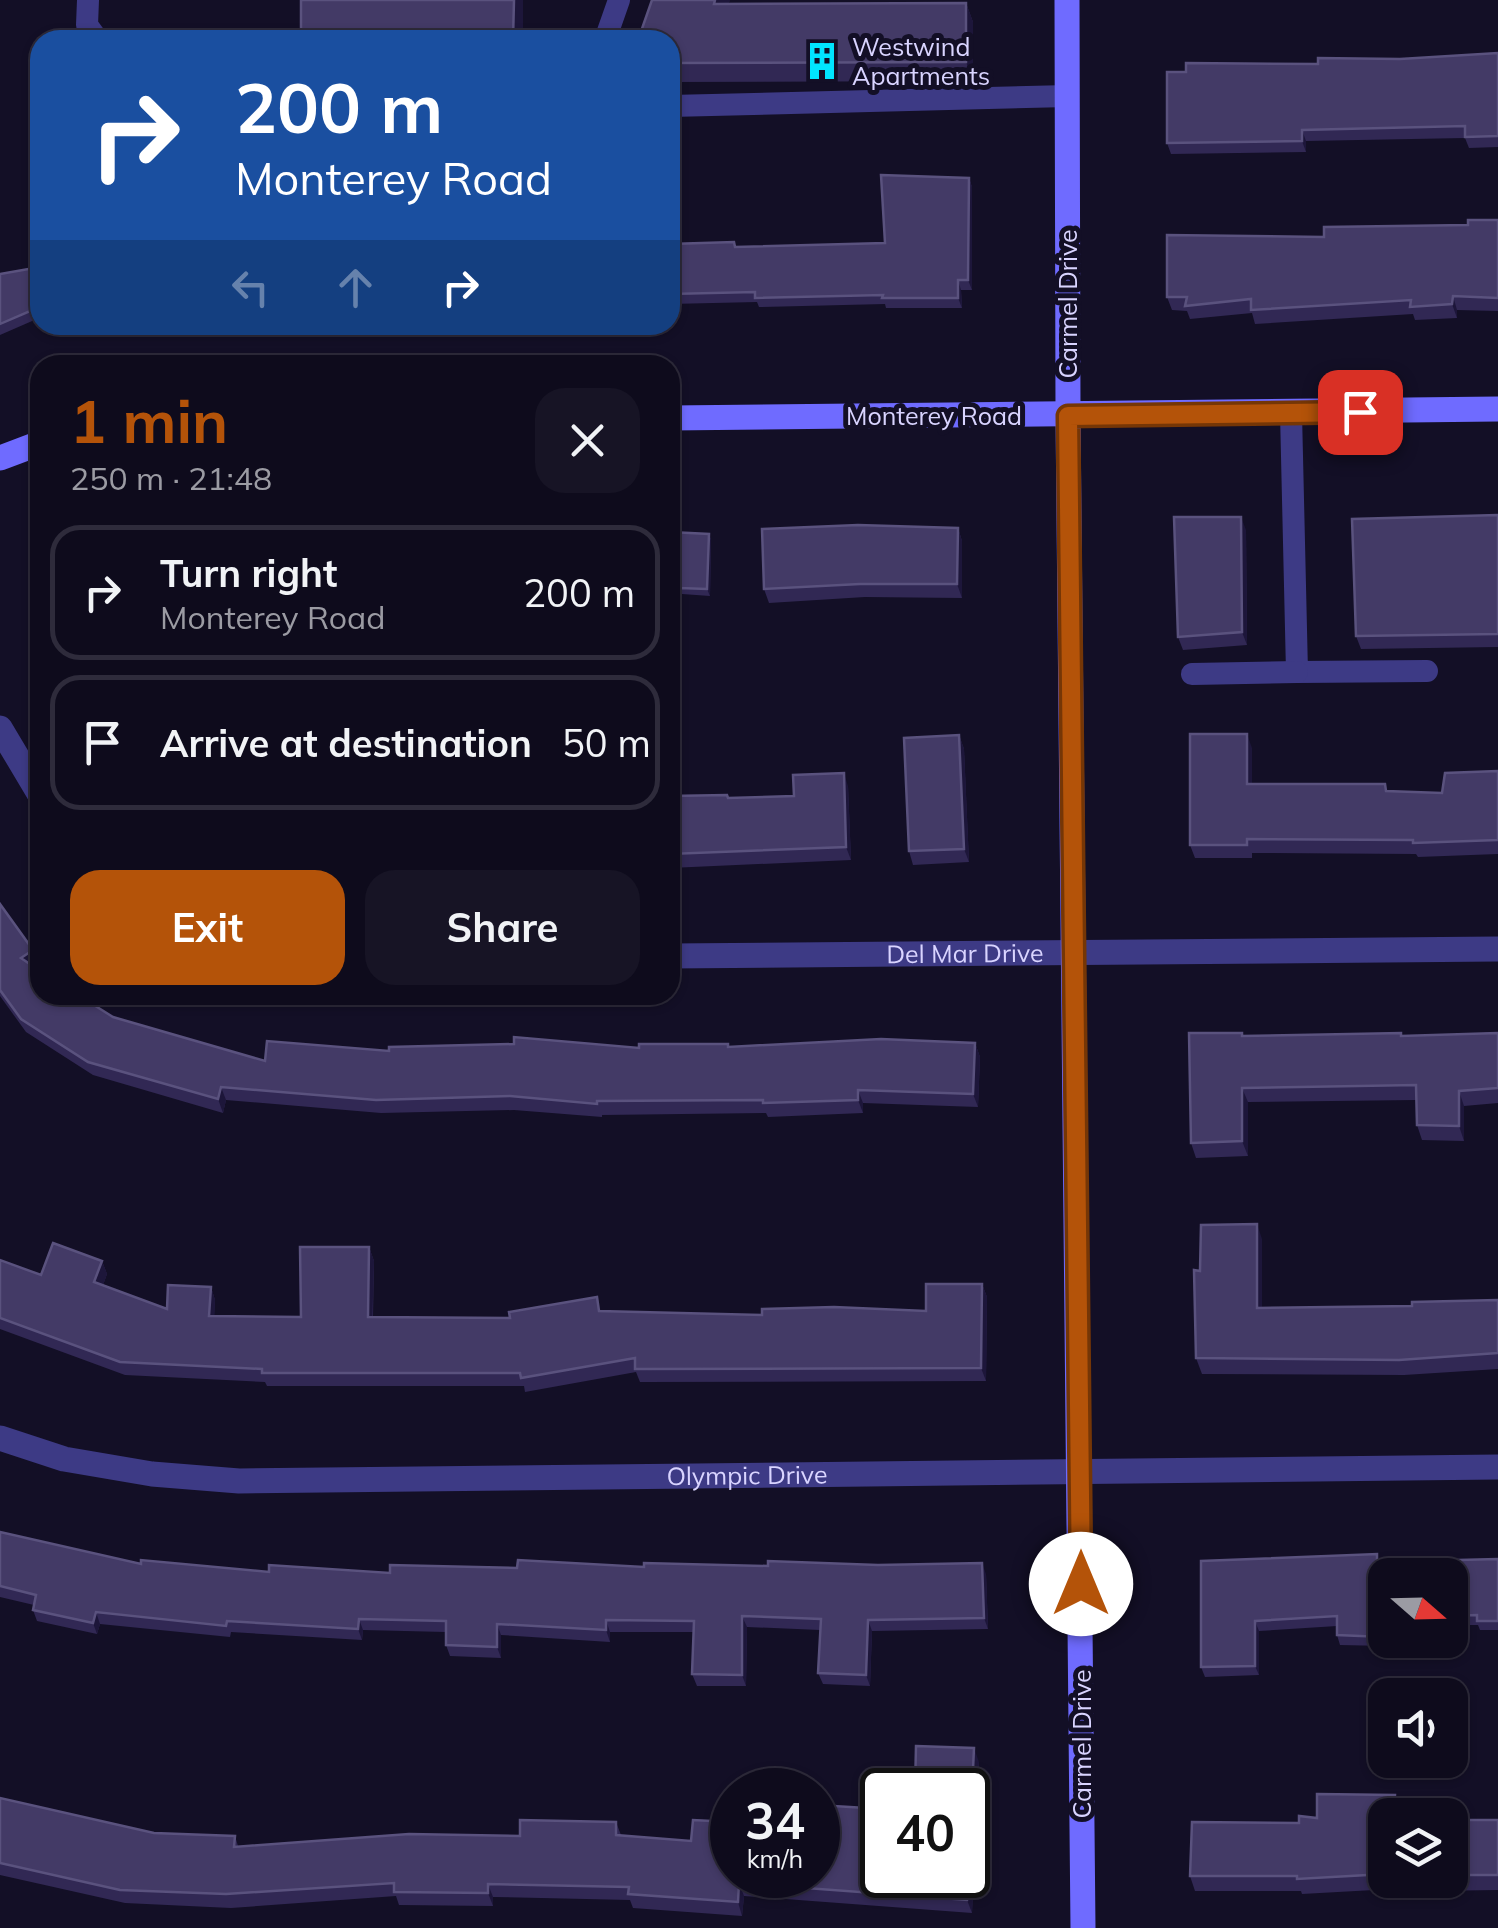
<!DOCTYPE html>
<html lang="en">
<head>
<meta charset="utf-8">
<style>
	:root { --surface:#0e0b1c; --page:#171425; --text:#f1f3f6; --muted:#9b9ba3; --line:#2e2b3b; --accent:#b45309 }
	body { margin:0; font-family:Mulish,sans-serif; background:var(--page); color:var(--text); height:100vh; display:flex; flex-direction:column; font-size:38px; white-space:nowrap }
	* { box-sizing:border-box; margin:0 }
	p { font-size:32px; color:var(--muted) }
	.icon { flex:none; width:55px; height:55px; fill:none; stroke:currentColor; stroke-width:2; stroke-linecap:round; stroke-linejoin:round }
	.map { position:relative; flex:1; overflow:hidden }
	.details { position:absolute; left:30px; top:355px; width:650px; height:650px; display:flex; flex-direction:column; background:var(--surface); border-radius:30px; box-shadow:0 2px 8px #0004,0 0 0 2px var(--line) }
	.details>* { flex:none }
	.hud { position:absolute; left:30px; top:30px; width:650px; height:305px; border-radius:30px; box-shadow:0 2px 8px #0004,0 0 0 2px var(--line); background:#1a4fa0; color:#fff; overflow:hidden }
	.needle { width:65px; rotate:110deg }
	.fabs { position:absolute; left:1368px; top:1558px; display:grid; gap:20px }
	.fabs a { display:grid; place-items:center; width:100px; height:100px; border-radius:20px; background:var(--surface); box-shadow:0 2px 8px #0004,0 0 0 2px var(--line); font-size:50px }
	.speed { position:absolute; left:710px; top:1768px; display:flex; gap:20px; font-size:50px; font-weight:700; text-align:center }
	.speed>* { display:grid; place-content:center; width:130px; height:130px; border-radius:50%; background:var(--surface); box-shadow:0 2px 8px #0004,0 0 0 2px var(--line); line-height:1 }
	.speed small { font-size:25px; font-weight:400 }
	.speed .limit { border:5px solid #111; border-radius:15px; background:#fff; color:#111 }
	.pin { position:absolute; display:grid; place-items:center; width:85px; height:85px; color:#fff; margin:-42px; border-radius:20px; box-shadow:0 5px 15px #0006 }
	.me { position:absolute; width:110px; margin:-55px; rotate:0deg; stroke-linejoin:round; filter:drop-shadow(0 0 8px #0008) }
	.turn { display:flex; align-items:center; gap:35px; height:210px; padding:0 40px; font-size:45px }
	.turn .icon { width:130px; height:130px; stroke-width:2.5 }
	.turn b { display:block; font-size:70px; line-height:85px }
	.lanes { display:flex; align-items:center; height:95px; padding:0 40px; background:#0003; justify-content:center; gap:50px; direction:ltr }
	.lanes .off { opacity:.35 }
	.round { display:grid; place-items:center; flex:none; width:105px; height:105px; border-radius:30px; background:var(--page) }
	.headline { display:flex; align-items:center; justify-content:space-between; height:170px; padding:0 40px }
	h1 { font-size:60px; font-weight:700; line-height:75px; color:var(--accent) }
	.cta { display:flex; gap:20px; margin-top:auto; padding:20px 40px }
	.cta a { flex:1; height:115px; border-radius:30px; background:var(--accent); color:#fff; font-size:40px; font-weight:700; line-height:115px; text-align:center }
	.cta a+a { background:var(--page); color:var(--text) }
	ul { padding:0; list-style:none }
	li { display:flex; align-items:center; gap:30px; height:135px; margin:0 20px 15px; padding:0 20px; border:5px solid var(--line); border-radius:30px }
	li div { flex:1 }
	li b { display:block; font-size:38px }
	li em { font-style:normal }
	.map>svg:first-child { display:block }
	.lines { fill:none; stroke-linecap:round; stroke-linejoin:round }
	.lane { stroke:#3d3a85; stroke-width:22 }
	.street { stroke:#3d3a85; stroke-width:25 }
	.secondary { stroke:#6f6bff; stroke-width:25 }
	.wall { fill:#312854 }
	.shaded-wall { fill:#1d163a }
	.building { fill:#433a66; stroke:#5a527e; stroke-width:2.5 }
	.route-casing { stroke:#753606; stroke-width:25 }
	.route { stroke:#b45309; stroke-width:18 }
	.labels { text-anchor:middle; stroke-width:10; stroke-linejoin:round; paint-order:stroke }
	.poi-label { font-size:25px; fill:#d9d4ff; stroke:#130f26; text-anchor:start }
	.street-label { font-size:25px; fill:#d9d4ff; stroke:#130f26 }
</style>
</head>
<body>
<div class="map">
<svg width="1498" height="1928" viewBox="0 0 1498 1928">
	<rect width="100%" height="100%" fill="#130f26"/>
	<g class="lines">
		<!-- lane -->
		<g class="lane">
			<path d="M 88,0 L 87,25 L 98,40"/>
			<path d="M 605,40 L 619,0"/>
			<path d="M 670,106 L 1068,96"/>
			<path d="M 1291,413 L 1297,672 L 1427,671"/>
			<path d="M 1192,674 L 1297,672"/>
		</g>
		<!-- street -->
		<g class="street">
			<path d="M 0,728 L 40,795"/>
			<path id="s1" d="M 670,956 L 1498,949"/>
			<path id="s2" d="M 0,1438 L 64,1459 L 152,1474 L 239,1481 L 1498,1467"/>
		</g>
		<!-- secondary -->
		<g class="secondary">
			<path d="M 1067,0 L 1068,416 L 1083,1928"/>
			<path d="M 670,418 L 1498,409"/>
			<path d="M 0,458 L 40,443"/>
		</g>
	</g>
	<!-- wall -->
	<g class="wall">
		<path d="M 730,0 L 728,4 L 966,3 L 973,22 L 973,81 L 670,82 L 670,40 Z"/>
		<path d="M 1498,53 L 1498,147 L 1469,148 L 1465,138 L 1306,141 L 1306,152 L 1171,154 L 1167,143 L 1318,64 Z"/>
		<path d="M 969,178 L 972,187 L 972,290 L 961,290 L 962,308 L 886,308 L 885,304 L 759,307 L 757,302 L 670,304 L 670,244 L 736,247 L 885,243 Z"/>
		<path d="M 1498,220 L 1498,311 L 1457,310 L 1457,318 L 1415,320 L 1413,314 L 1255,324 L 1252,313 L 1190,319 L 1187,311 L 1172,310 L 1167,297 L 1324,237 L 1468,225 Z"/>
		<path d="M 40,267 L 40,320 L 39,318 L 0,335 L 0,274 Z"/>
		<path d="M 1498,515 L 1498,647 L 1361,649 L 1356,636 Z"/>
		<path d="M 958,528 L 962,541 L 962,598 L 865,597 L 769,603 L 764,589 Z"/>
		<path d="M 1246,530 L 1247,645 L 1183,650 L 1178,637 Z"/>
		<path d="M 670,532 L 709,534 L 711,540 L 710,596 L 682,594 L 681,624 L 670,624 Z"/>
		<path d="M 959,735 L 964,749 L 969,862 L 913,865 L 909,851 Z"/>
		<path d="M 1252,748 L 1252,784 L 1442,793 L 1498,771 L 1498,854 L 1418,857 L 1416,854 L 1252,853 L 1252,858 L 1195,858 L 1190,845 Z"/>
		<path d="M 848,786 L 851,860 L 670,868 L 670,796 L 729,798 L 794,796 Z"/>
		<path d="M 0,904 L 38,963 L 33,966 L 113,1017 L 265,1061 L 389,1051 L 975,1043 L 980,1057 L 978,1107 L 863,1103 L 863,1113 L 768,1117 L 766,1113 L 602,1115 L 602,1117 L 514,1110 L 381,1113 L 226,1100 L 223,1113 L 93,1075 L 26,1032 L 0,996 Z"/>
		<path d="M 1401,1033 L 1402,1036 L 1498,1033 L 1498,1103 L 1464,1106 L 1464,1141 L 1422,1140 L 1417,1125 L 1416,1100 L 1248,1102 L 1248,1156 L 1196,1158 L 1191,1143 L 1243,1036 Z"/>
		<path d="M 1262,1239 L 1262,1308 L 1412,1306 L 1498,1300 L 1498,1369 L 1404,1375 L 1202,1374 L 1196,1358 L 1200,1271 Z"/>
		<path d="M 369,1247 L 374,1261 L 373,1317 L 510,1318 L 602,1312 L 762,1315 L 926,1311 L 982,1284 L 987,1297 L 986,1381 L 640,1382 L 636,1372 L 525,1392 L 524,1386 L 267,1386 L 265,1382 L 125,1375 L 0,1329 L 0,1260 L 41,1275 L 102,1261 L 107,1274 L 103,1285 L 167,1309 L 211,1287 L 215,1300 L 214,1316 L 301,1317 Z"/>
		<path d="M 0,1532 L 141,1564 L 269,1572 L 390,1573 L 517,1568 L 644,1567 L 986,1574 L 988,1629 L 872,1631 L 870,1686 L 823,1684 L 818,1673 L 820,1630 L 747,1627 L 746,1686 L 697,1686 L 692,1674 L 694,1632 L 610,1632 L 610,1642 L 501,1635 L 501,1658 L 450,1656 L 446,1645 L 446,1632 L 363,1630 L 362,1640 L 231,1632 L 230,1637 L 100,1624 L 97,1634 L 37,1621 L 33,1610 L 34,1605 L 0,1597 Z"/>
		<path d="M 1498,1559 L 1498,1630 L 1480,1630 L 1478,1625 L 1450,1625 L 1450,1575 L 1385,1575 L 1386,1646 L 1340,1645 L 1337,1635 L 1337,1626 L 1259,1631 L 1259,1675 L 1205,1677 L 1201,1667 L 1201,1561 L 1380,1562 Z"/>
		<path d="M 979,1762 L 972,1913 L 744,1896 L 742,1916 L 633,1908 L 630,1900 L 493,1897 L 493,1906 L 399,1905 L 396,1896 L 231,1908 L 125,1903 L 0,1875 L 0,1798 L 154,1833 L 235,1836 L 238,1846 L 520,1836 L 616,1822 L 621,1835 L 882,1875 Z"/>
		<path d="M 1401,1810 L 1385,1815 L 1385,1880 L 1450,1880 L 1450,1820 L 1498,1820 L 1498,1890 L 1430,1891 L 1428,1887 L 1302,1894 L 1301,1891 L 1195,1891 L 1190,1876 L 1299,1823 L 1317,1818 Z"/>
	</g>
	<!-- shaded-wall -->
	<g class="shaded-wall">
		<path d="M 514,0 L 523,0 L 523,40 L 513,40 Z"/>
		<path d="M 715,0 L 730,0 L 721,23 L 714,4 Z"/>
		<path d="M 966,3 L 973,22 L 973,81 L 966,62 Z"/>
		<path d="M 1302,130 L 1306,141 L 1306,152 L 1302,141 Z"/>
		<path d="M 969,178 L 972,187 L 972,290 L 968,280 Z"/>
		<path d="M 958,280 L 961,290 L 962,308 L 958,298 Z"/>
		<path d="M 1453,296 L 1457,310 L 1457,318 L 1452,304 Z"/>
		<path d="M 1241,517 L 1246,530 L 1247,645 L 1242,632 Z"/>
		<path d="M 958,528 L 962,541 L 962,598 L 957,584 Z"/>
		<path d="M 709,534 L 711,540 L 710,596 L 707,589 Z"/>
		<path d="M 679,588 L 682,594 L 681,624 L 678,618 Z"/>
		<path d="M 1247,734 L 1252,748 L 1252,798 L 1247,784 Z"/>
		<path d="M 959,735 L 964,749 L 969,862 L 964,849 Z"/>
		<path d="M 844,773 L 848,786 L 851,860 L 846,847 Z"/>
		<path d="M 33,950 L 38,963 L 26,972 L 21,958 Z"/>
		<path d="M 975,1043 L 980,1057 L 978,1107 L 973,1094 Z"/>
		<path d="M 221,1087 L 226,1100 L 223,1113 L 218,1099 Z"/>
		<path d="M 1242,1088 L 1248,1102 L 1248,1156 L 1242,1141 Z"/>
		<path d="M 858,1090 L 863,1103 L 863,1113 L 858,1100 Z"/>
		<path d="M 1459,1091 L 1464,1106 L 1464,1141 L 1459,1126 Z"/>
		<path d="M 1257,1224 L 1262,1239 L 1262,1323 L 1257,1308 Z"/>
		<path d="M 369,1247 L 374,1261 L 372,1330 L 368,1317 Z"/>
		<path d="M 102,1261 L 107,1274 L 99,1296 L 94,1282 Z"/>
		<path d="M 982,1284 L 987,1297 L 986,1381 L 981,1368 Z"/>
		<path d="M 211,1287 L 215,1300 L 214,1329 L 209,1316 Z"/>
		<path d="M 982,1563 L 986,1574 L 988,1629 L 984,1618 Z"/>
		<path d="M 96,1612 L 100,1624 L 97,1634 L 93,1623 Z"/>
		<path d="M 742,1616 L 747,1627 L 746,1686 L 742,1675 Z"/>
		<path d="M 1383,1618 L 1385,1624 L 1386,1646 L 1383,1637 Z"/>
		<path d="M 359,1619 L 363,1630 L 362,1640 L 358,1629 Z"/>
		<path d="M 606,1620 L 610,1632 L 610,1642 L 606,1630 Z"/>
		<path d="M 868,1620 L 872,1631 L 870,1686 L 866,1675 Z"/>
		<path d="M 1255,1621 L 1259,1631 L 1259,1675 L 1255,1666 Z"/>
		<path d="M 497,1624 L 501,1635 L 501,1658 L 497,1647 Z"/>
		<path d="M 974,1748 L 979,1762 L 972,1913 L 967,1900 Z"/>
		<path d="M 1395,1795 L 1401,1810 L 1400,1815 L 1394,1815 Z"/>
		<path d="M 739,1883 L 744,1896 L 742,1916 L 738,1902 Z"/>
		<path d="M 488,1884 L 493,1897 L 493,1906 L 488,1893 Z"/>
	</g>
	<!-- building -->
	<g class="building">
		<path d="M 301,0 L 514,0 L 513,40 L 301,40 Z"/>
		<path d="M 652,0 L 715,0 L 714,4 L 966,3 L 966,62 L 670,63 L 670,40 L 638,40 Z"/>
		<path d="M 1498,53 L 1498,136 L 1465,137 L 1465,126 L 1302,130 L 1302,141 L 1167,143 L 1167,72 L 1186,72 L 1186,63 L 1318,64 L 1318,58 L 1400,59 Z"/>
		<path d="M 881,175 L 969,178 L 968,280 L 958,280 L 958,298 L 882,298 L 883,295 L 755,298 L 755,292 L 670,294 L 670,244 L 734,242 L 735,247 L 885,243 Z"/>
		<path d="M 1468,220 L 1498,220 L 1498,298 L 1453,296 L 1452,304 L 1410,307 L 1411,300 L 1251,310 L 1251,299 L 1185,306 L 1187,297 L 1167,297 L 1167,235 L 1324,237 L 1324,227 L 1468,225 Z"/>
		<path d="M 40,267 L 40,317 L 39,317 L 37,308 L 0,324 L 0,274 Z"/>
		<path d="M 1498,515 L 1498,634 L 1356,636 L 1352,519 Z"/>
		<path d="M 1174,517 L 1241,517 L 1242,632 L 1178,637 Z"/>
		<path d="M 858,525 L 958,528 L 957,584 L 860,584 L 764,589 L 762,529 Z"/>
		<path d="M 670,532 L 709,534 L 707,589 L 679,588 L 678,618 L 670,617 Z"/>
		<path d="M 1190,734 L 1247,734 L 1247,784 L 1385,784 L 1386,791 L 1442,793 L 1445,773 L 1498,771 L 1498,840 L 1413,843 L 1413,840 L 1247,839 L 1247,845 L 1190,845 Z"/>
		<path d="M 959,735 L 964,849 L 909,851 L 904,738 Z"/>
		<path d="M 844,773 L 846,847 L 670,854 L 670,796 L 727,795 L 728,798 L 794,796 L 793,775 Z"/>
		<path d="M 0,904 L 33,950 L 21,958 L 40,971 L 40,995 L 78,995 L 113,1017 L 265,1061 L 267,1041 L 389,1051 L 389,1047 L 514,1044 L 514,1037 L 639,1048 L 639,1044 L 728,1044 L 728,1047 L 881,1039 L 975,1043 L 973,1094 L 858,1090 L 858,1100 L 763,1103 L 763,1100 L 597,1101 L 597,1104 L 510,1096 L 376,1100 L 221,1087 L 218,1099 L 88,1062 L 21,1019 L 0,990 Z"/>
		<path d="M 1189,1033 L 1242,1033 L 1242,1036 L 1401,1033 L 1401,1036 L 1498,1033 L 1498,1088 L 1459,1091 L 1459,1126 L 1417,1125 L 1416,1085 L 1242,1088 L 1242,1141 L 1191,1143 Z"/>
		<path d="M 1257,1224 L 1257,1308 L 1412,1306 L 1412,1302 L 1498,1300 L 1498,1353 L 1399,1360 L 1196,1358 L 1194,1270 L 1200,1271 L 1201,1225 Z"/>
		<path d="M 53,1243 L 102,1261 L 94,1282 L 167,1309 L 168,1285 L 211,1287 L 209,1316 L 301,1317 L 300,1247 L 369,1247 L 368,1317 L 510,1318 L 509,1312 L 597,1297 L 599,1311 L 762,1315 L 762,1309 L 834,1307 L 926,1311 L 926,1284 L 982,1284 L 981,1368 L 635,1369 L 635,1358 L 521,1378 L 520,1373 L 262,1373 L 262,1369 L 120,1362 L 0,1318 L 0,1260 L 41,1275 Z"/>
		<path d="M 0,1532 L 141,1564 L 141,1560 L 269,1572 L 269,1565 L 390,1573 L 390,1565 L 517,1568 L 518,1560 L 644,1567 L 644,1563 L 768,1566 L 768,1561 L 878,1565 L 982,1563 L 984,1618 L 868,1620 L 866,1675 L 818,1673 L 821,1619 L 742,1616 L 742,1675 L 692,1674 L 694,1621 L 606,1620 L 606,1630 L 497,1624 L 497,1647 L 446,1645 L 446,1621 L 359,1619 L 358,1629 L 227,1621 L 226,1626 L 96,1612 L 93,1623 L 33,1610 L 36,1595 L 0,1586 Z"/>
		<path d="M 1377,1554 L 1377,1562 L 1498,1559 L 1498,1621 L 1477,1621 L 1477,1615 L 1450,1616 L 1450,1575 L 1385,1575 L 1385,1618 L 1383,1618 L 1383,1637 L 1337,1635 L 1337,1616 L 1255,1621 L 1255,1666 L 1201,1667 L 1201,1561 Z"/>
		<path d="M 916,1746 L 974,1748 L 967,1900 L 739,1883 L 738,1902 L 628,1894 L 629,1887 L 488,1884 L 488,1893 L 394,1892 L 394,1883 L 226,1894 L 120,1890 L 0,1863 L 0,1798 L 154,1833 L 235,1836 L 234,1847 L 409,1834 L 520,1836 L 520,1820 L 616,1822 L 616,1835 L 691,1841 L 693,1820 L 732,1822 L 732,1875 L 818,1875 L 818,1805 L 882,1809 L 882,1875 L 968,1875 L 968,1790 L 915,1790 Z"/>
		<path d="M 1317,1794 L 1395,1795 L 1394,1814 L 1403,1815 L 1385,1815 L 1385,1874 L 1297,1879 L 1297,1876 L 1190,1876 L 1192,1822 L 1299,1823 L 1299,1816 L 1317,1818 Z"/>
		<rect x="1450" y="1820" width="48" height="55"/>
	</g>
	<g class="lines">
		<!-- route casing -->
		<g class="route-casing">
			<path id="route" d="M 1081,1584 L 1068,416 L 1360,412"/>
		</g>
		<!-- route -->
		<use href="#route" class="route"/>
	</g>
	<!-- icons -->
	<defs>
		<g id="building-bare" transform="scale(3)"><path d="M-4-6H4V6H1V3H-1V6H-4ZM-2.5-4.3h1.7v1.8h-1.7ZM.8-4.3h1.7v1.8H.8ZM-2.5-1h1.7V.8h-1.7ZM.8-1h1.7V.8H.8Z" fill="#00e5ff" stroke="#130f26" stroke-width="2.5" paint-order="stroke"/></g>
	</defs>
	<g fill-rule="evenodd">
		<use href="#building-bare" x="822" y="61"/>
	</g>
	<g class="labels">
		<!-- poi labels -->
		<g class="poi-label">
			<text x="852" y="56">Westwind<tspan x="852" dy="29">Apartments</tspan></text>
		</g>
		<!-- street labels -->
		<g class="street-label">
			<text transform="translate(1068 304) rotate(-90)" y="9">Carmel Drive</text>
			<text x="934" y="425">Monterey Road</text>
			<text dy="9" stroke="none"><textPath href="#s1" startOffset="295">Del Mar Drive</textPath></text>
			<text dy="9" stroke="none"><textPath href="#s2" startOffset="752">Olympic Drive</textPath></text>
			<text transform="translate(1082 1744) rotate(-90)" y="9">Carmel Drive</text>
		</g>
	</g>
</svg>
<div class="fabs">
<a><svg class="needle" viewBox="-14 -14 28 28"><path d="M0-13l5 13h-10z" fill="#e53935"/><path d="M0 13l5-13h-10z" fill="#9b9ba3"/></svg></a>
<a><svg class="icon" aria-label="sound" viewBox="0 0 24 24"><path d="M4 9h4l5-4v14l-5-4H4zM17 9q2 3 0 6"/></svg></a>
<a><svg class="icon" aria-label="layers" viewBox="0 0 24 24"><path d="M12 4l9 5-9 5-9-5zM3 14l9 5 9-5"/></svg></a>
</div>
<div class="speed"><div>34<small>km/h</small></div><div class="limit">40</div></div>
<div class="pin" style="left:1360px;top:412px;background:#d93025"><svg class="icon" aria-label="arrive" viewBox="0 0 24 24"><path d="M6 21V4h12l-3 4 3 4H6"/></svg></div>
<svg class="me" style="left:1081px;top:1584px" viewBox="-20 -20 40 40"><circle r="19" fill="#fff"/><path d="M0-13L10 11 0 6-10 11z" fill="#b45309"/></svg>
<div class="hud">
<div class="turn"><svg class="icon" aria-label="right" viewBox="0 0 24 24"><path d="M7 20v-9h11M14 6l5 5-5 5"/></svg><div><b>200 m</b>Monterey Road</div></div>
<div class="lanes"><svg class="icon off" aria-label="left" viewBox="0 0 24 24"><path d="M17 20v-9H6M10 6l-5 5 5 5"/></svg><svg class="icon off" aria-label="ahead" viewBox="0 0 24 24"><path d="M12 20V5M6 11l6-6 6 6"/></svg><svg class="icon" aria-label="right" viewBox="0 0 24 24"><path d="M7 20v-9h11M14 6l5 5-5 5"/></svg></div>
</div>
<section class="details">
<div class="headline"><div><h1>1 min</h1><p>250 m · 21:48</p></div><a class="round"><svg class="icon" aria-label="close" viewBox="0 0 24 24"><path d="M6 6l12 12M18 6L6 18"/></svg></a></div>
<ul>
<li><svg class="icon" aria-label="right" viewBox="0 0 24 24"><path d="M7 20v-9h11M14 6l5 5-5 5"/></svg><div><b>Turn right</b><p>Monterey Road</p></div><em>200 m</em></li>
<li><svg class="icon" aria-label="arrive" viewBox="0 0 24 24"><path d="M6 21V4h12l-3 4 3 4H6"/></svg><div><b>Arrive at destination</b></div><em>50 m</em></li>
</ul>
<div class="cta"><a>Exit</a><a>Share</a></div>
</section>
</div>
</body>
</html>
